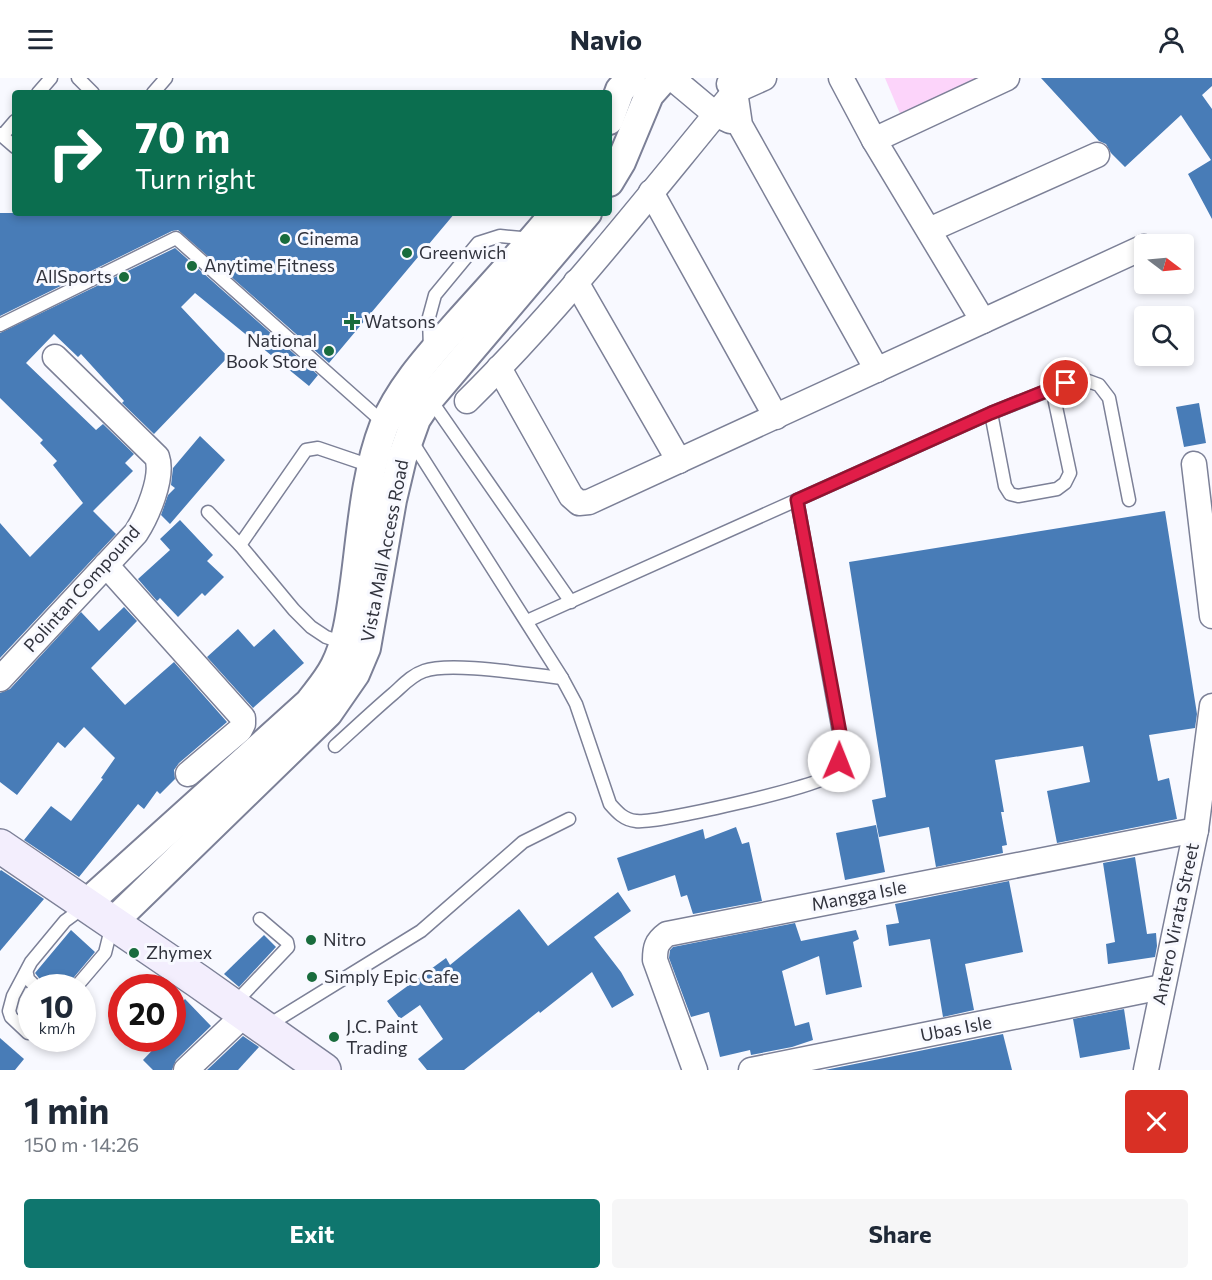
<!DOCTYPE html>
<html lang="en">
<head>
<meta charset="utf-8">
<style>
	:root { --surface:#fff; --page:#f6f6f7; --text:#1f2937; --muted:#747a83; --accent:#0f766e }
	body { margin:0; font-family:Commissioner,sans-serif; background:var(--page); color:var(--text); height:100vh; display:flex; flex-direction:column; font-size:22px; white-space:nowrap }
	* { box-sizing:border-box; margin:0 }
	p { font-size:20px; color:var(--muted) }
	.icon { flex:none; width:33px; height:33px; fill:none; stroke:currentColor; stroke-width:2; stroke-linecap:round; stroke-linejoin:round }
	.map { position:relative; height:992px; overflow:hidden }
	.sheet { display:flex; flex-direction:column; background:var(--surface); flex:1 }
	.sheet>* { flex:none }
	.top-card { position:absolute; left:12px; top:12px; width:600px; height:126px; border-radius:6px; box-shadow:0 3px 9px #0003; background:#0b6e4f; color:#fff; overflow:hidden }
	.needle { width:39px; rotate:106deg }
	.buttons { position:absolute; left:1134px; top:156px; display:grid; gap:12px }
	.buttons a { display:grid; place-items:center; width:60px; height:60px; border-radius:6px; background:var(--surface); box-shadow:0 3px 9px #0003; font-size:30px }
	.speed { position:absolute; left:18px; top:896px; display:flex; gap:12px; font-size:30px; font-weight:700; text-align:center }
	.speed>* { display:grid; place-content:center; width:78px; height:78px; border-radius:50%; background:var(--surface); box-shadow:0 3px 9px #0003; line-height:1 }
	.speed small { font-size:15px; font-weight:400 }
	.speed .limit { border:9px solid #d22; background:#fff; color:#111 }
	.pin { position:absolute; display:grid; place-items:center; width:51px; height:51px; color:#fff; margin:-26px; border:3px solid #fff; border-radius:50%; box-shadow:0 2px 6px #0007 }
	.me { position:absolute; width:66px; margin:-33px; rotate:1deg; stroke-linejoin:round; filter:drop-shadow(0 0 4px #0008) }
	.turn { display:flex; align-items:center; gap:21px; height:126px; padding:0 24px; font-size:27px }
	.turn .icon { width:78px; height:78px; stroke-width:2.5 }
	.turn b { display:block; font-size:42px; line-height:51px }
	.round { display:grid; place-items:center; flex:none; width:63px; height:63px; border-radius:6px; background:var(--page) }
	.summary { display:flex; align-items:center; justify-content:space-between; height:102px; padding:0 24px }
	h1 { font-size:36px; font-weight:700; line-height:45px }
	.button { display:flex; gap:12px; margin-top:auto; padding:12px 24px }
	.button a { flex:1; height:69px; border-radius:6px; background:var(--accent); color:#fff; font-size:24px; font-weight:700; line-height:69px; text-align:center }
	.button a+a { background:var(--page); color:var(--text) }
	header { display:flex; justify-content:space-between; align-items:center; height:78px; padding:0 24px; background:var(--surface); font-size:27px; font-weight:700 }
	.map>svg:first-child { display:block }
	.green { fill:#fcd4fa }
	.building { fill:#487cb7 }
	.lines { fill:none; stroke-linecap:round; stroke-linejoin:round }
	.service-casing { stroke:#7c8097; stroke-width:15 }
	.minor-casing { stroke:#7c8097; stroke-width:27 }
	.tertiary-casing { stroke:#7c8097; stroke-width:32 }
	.secondary-casing { stroke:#7c8097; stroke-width:36 }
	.service { stroke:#fff; stroke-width:12 }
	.minor { stroke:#fff; stroke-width:24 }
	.tertiary { stroke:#fff; stroke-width:28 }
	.secondary { stroke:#f3eefd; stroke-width:33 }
	.route-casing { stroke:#92132f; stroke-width:15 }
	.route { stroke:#e11d48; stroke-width:10 }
	.poi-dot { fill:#196c3d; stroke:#f8f9ff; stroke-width:2 }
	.labels { text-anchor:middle; stroke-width:6; stroke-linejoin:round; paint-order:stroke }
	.poi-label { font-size:18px; fill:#31333d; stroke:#f8f9ff; text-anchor:start }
	.street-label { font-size:18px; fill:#31333d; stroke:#f8f9ff }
</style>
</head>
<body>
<header><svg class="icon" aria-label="menu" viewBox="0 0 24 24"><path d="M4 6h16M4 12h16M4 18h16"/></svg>Navio<svg class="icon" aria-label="person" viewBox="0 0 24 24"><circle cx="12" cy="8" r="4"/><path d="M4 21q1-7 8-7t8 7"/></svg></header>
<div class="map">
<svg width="1212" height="992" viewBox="0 0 1212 992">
	<rect width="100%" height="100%" fill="#f8f9ff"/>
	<!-- green -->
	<path class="green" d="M 885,0 L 986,0 L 901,38 Z"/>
	<!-- building -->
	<g class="building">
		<path d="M 1041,0 L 1212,0 L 1212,8 L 1202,17 L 1212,31 L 1212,141 L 1188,96 L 1211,82 L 1181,37 L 1125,89 L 1111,75 L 1106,66 L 1099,63 Z"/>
		<path d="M 0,135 L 455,135 L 329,285 L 178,152 L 172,153 L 0,238 Z"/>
		<path d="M 175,170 L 318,297 L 309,308 L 195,215 L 181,229 L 228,279 L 154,356 L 122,325 L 124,323 L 81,276 L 78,279 L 54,256 L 26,285 L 96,352 L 103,346 L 134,376 L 125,385 L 133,393 L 93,433 L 116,456 L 0,580 L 0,445 L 30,479 L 83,425 L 53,387 L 57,383 L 40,365 L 43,362 L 0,320 L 0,255 Z"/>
		<path d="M 1199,325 L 1206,365 L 1184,369 L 1176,329 Z"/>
		<path d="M 200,358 L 225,382 L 170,446 L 161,437 L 168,417 L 175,410 L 171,407 L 173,390 Z"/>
		<path d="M 1165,433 L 1197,636 L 1195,650 L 1149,657 L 1158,703 L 1169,700 L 1177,741 L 1057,765 L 1047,713 L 1090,704 L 1083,668 L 995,682 L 1004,734 L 1001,734 L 1007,767 L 1002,768 L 1003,775 L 936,789 L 929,749 L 879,759 L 872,722 L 886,719 L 849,484 Z"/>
		<path d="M 180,442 L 213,477 L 207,483 L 224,499 L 205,518 L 202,515 L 178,539 L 160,520 L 157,523 L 138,501 L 170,472 L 160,461 Z"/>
		<path d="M 124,529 L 137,543 L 91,590 L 125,627 L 174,584 L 227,644 L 179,685 L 174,692 L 175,701 L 160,716 L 157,713 L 144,731 L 138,726 L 79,799 L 24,762 L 51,728 L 71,743 L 103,701 L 101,700 L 115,680 L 84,649 L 65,670 L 58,664 L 17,717 L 0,704 L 0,615 L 10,611 L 81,534 L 99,553 Z"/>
		<path d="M 238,551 L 254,569 L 274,551 L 304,585 L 253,630 L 207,579 Z"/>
		<path d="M 876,747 L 885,794 L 845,802 L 836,755 Z"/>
		<path d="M 736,749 L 742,766 L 749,764 L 762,823 L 693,836 L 687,817 L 681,819 L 675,797 L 628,813 L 617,780 L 703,751 L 705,761 Z"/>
		<path d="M 1135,779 L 1147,856 L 1156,855 L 1157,868 L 1155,879 L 1108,886 L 1106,866 L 1115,864 L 1103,785 Z"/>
		<path d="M 1,792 L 44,821 L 0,873 L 0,793 Z"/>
		<path d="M 1009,803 L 1023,874 L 965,886 L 974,932 L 943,939 L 930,861 L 889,868 L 886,847 L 899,845 L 895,826 Z"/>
		<path d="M 618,814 L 631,833 L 594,859 L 621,894 L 634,917 L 612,930 L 592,894 L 540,935 L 539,933 L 464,992 L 427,992 L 418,981 L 443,961 L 420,927 L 400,941 L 387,923 L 446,880 L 450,887 L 519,831 L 548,868 Z"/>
		<path d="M 795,845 L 801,863 L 856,852 L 859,861 L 853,864 L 862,909 L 826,917 L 819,878 L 782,893 L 795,948 L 809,944 L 813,962 L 792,969 L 751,977 L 750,972 L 720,979 L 709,934 L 691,939 L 669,880 L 670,872 L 673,869 Z"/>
		<path d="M 71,852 L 95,874 L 70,904 L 68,909 L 46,909 L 35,895 Z"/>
		<path d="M 264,857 L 276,869 L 239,909 L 224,896 Z"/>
		<path d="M 185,921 L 211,948 L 176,982 L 172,992 L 153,992 L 143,982 L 164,960 L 172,960 L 172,934 Z"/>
		<path d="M 1124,931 L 1130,971 L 1080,980 L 1073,941 Z"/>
		<path d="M 1003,956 L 1012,992 L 825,992 Z"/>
		<path d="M 243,958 L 259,969 L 238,992 L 207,992 Z"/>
		<path d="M 0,960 L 24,981 L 15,992 L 0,992 Z"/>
	</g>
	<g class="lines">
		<!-- service casing -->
		<g class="service-casing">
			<g id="service">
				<path d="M 78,0 L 93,15"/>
				<path d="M 38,15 L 51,0"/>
				<path d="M 153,15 L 166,0"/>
				<path d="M 0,56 L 15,69"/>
				<path d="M 2,58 L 15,43"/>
				<path d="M 0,247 L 176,160 L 385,346"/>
				<path d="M 430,271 L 429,239 L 435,217 L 478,165 L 500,158 L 532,161"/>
				<path d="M 430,321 L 571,524"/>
				<path d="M 991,335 L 1005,408 L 1010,416 L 1018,418 L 1057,411 L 1065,405 L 1070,395 L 1052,310"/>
				<path d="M 411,362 L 562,600 L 576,626 L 610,726 C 617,734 624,742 636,743 C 654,746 817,709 828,698 C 838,689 840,678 841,665 L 797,422"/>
				<path d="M 208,434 L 240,467 L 294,532 L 311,549 L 326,559 L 344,565"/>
				<path d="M 240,467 L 306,372 L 318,370 L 371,388"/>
				<path d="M 527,543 L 991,335 L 1080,300 L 1099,307 L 1109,320 L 1129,422"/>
				<path d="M 335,668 C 355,650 374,632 394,615 C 403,607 412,597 424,593 C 451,583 531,597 562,600"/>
				<path d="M 27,896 L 28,901 L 36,909"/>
				<path d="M 76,909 L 105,875 L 112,847"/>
				<path d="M 233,927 L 288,869 L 287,864 L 260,841"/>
				<path d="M 267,948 L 421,853 L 523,764 L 569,741"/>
				<path d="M 28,955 L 11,939 L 9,933 L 13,918 L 31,884 L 65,843 L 84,829"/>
			</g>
		</g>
		<!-- minor casing -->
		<g class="minor-casing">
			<g id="minor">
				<path d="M 672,0 L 715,36 L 730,43"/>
				<path d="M 841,0 L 874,62 L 983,243"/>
				<path d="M 729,6 L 735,13 L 740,47 L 877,292"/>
				<path d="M 874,62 L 1007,0"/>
				<path d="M 651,114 L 776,339"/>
				<path d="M 929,152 L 1097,77"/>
				<path d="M 576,204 L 679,383"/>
				<path d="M 499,290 L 571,418 L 579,425 L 589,424 L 1144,169"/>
				<path d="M 467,323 C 564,227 648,118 735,13 L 764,0"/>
				<path d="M 1194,386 L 1212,538"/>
				<path d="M 106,487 L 243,640 L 243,646 L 240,652 L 188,696"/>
				<path d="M 0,601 L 136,455 C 147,438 164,399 157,379 L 55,279"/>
				<path d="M 186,992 L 244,937"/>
				<path d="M 695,992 L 655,882 C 655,870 656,864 667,856 L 1196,752"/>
				<path d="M 751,992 L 1162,909"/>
				<path d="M 1146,992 L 1196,752 L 1212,628"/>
			</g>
		</g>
		<!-- tertiary casing -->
		<g class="tertiary-casing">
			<g id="tertiary">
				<path d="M 609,42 L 620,12 L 631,0"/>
				<path d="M 609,104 L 621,84 L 649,17 L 664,0"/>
				<path d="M 85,827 L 309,625 C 318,613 328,602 335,588 C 348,562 351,533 355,504 C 362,452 365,397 384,348 C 400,309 431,276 458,245 C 491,208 524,173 555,135"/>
				<path d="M 112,845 L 328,635 L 355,596 L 366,570 L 392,422 L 402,380 L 416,341 L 430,320 L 587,135"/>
			</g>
		</g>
		<!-- secondary casing -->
		<g class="secondary-casing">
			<path id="secondary" d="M 0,768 L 198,903 L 324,992"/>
		</g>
		<!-- service -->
		<use href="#service" class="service"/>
		<!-- minor -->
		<use href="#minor" class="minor"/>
		<!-- tertiary -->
		<use href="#tertiary" class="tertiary"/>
		<!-- secondary -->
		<use href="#secondary" class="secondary"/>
	</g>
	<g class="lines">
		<!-- route casing -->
		<g class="route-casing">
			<path id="route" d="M 839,683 L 842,665 L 797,422 L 991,335 L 1066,305"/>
		</g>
		<!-- route -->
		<use href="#route" class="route"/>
	</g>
	<!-- markers -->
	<g class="poi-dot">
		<circle cx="285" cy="161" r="6"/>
		<circle cx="407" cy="175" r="6"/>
		<circle cx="192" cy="188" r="6"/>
		<circle cx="124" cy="199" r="6"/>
		<path d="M349 235h6v6h6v6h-6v6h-6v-6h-6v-6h6z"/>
		<circle cx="329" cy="273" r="6"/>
		<circle cx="311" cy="862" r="6"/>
		<circle cx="134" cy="875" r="6"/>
		<circle cx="312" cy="899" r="6"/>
		<circle cx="334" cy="959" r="6"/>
	</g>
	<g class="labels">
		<!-- poi labels -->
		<g class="poi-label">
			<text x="297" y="167">Cinema</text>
			<text x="419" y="181">Greenwich</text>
			<text x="204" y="194">Anytime Fitness</text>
			<text x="112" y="205" text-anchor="end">AllSports</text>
			<text x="364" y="250">Watsons</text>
			<text x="317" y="269" text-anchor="end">National<tspan x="317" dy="21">Book Store</tspan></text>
			<text x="323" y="868">Nitro</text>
			<text x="146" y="881">Zhymex</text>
			<text x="324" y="905">Simply Epic Cafe</text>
			<text x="346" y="955">J.C. Paint<tspan x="346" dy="21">Trading</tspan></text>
		</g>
		<!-- street labels -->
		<g class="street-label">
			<text transform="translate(385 473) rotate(-79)" y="6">Vista Mall Access Road</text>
			<text transform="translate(82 511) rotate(-48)" y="6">Polintan Compound</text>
			<text transform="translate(859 818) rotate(-11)" y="6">Mangga Isle</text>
			<text transform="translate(1176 846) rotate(-78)" y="6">Antero Virata Street</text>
			<text transform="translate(956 951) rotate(-11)" y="6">Ubas Isle</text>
		</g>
	</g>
</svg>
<div class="buttons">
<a><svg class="needle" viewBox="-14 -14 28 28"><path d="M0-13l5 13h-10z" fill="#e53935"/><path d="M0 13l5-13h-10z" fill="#747a83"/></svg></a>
<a><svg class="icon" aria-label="search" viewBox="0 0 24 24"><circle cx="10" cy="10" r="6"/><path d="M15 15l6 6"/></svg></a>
</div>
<div class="speed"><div>10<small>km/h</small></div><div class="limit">20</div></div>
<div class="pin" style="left:1066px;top:305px;background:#d93025"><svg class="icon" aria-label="arrive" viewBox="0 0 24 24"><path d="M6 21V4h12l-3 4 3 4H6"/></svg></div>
<svg class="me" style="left:839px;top:683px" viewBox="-20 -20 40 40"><circle r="19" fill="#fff"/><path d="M0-13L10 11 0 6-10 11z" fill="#e11d48"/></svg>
<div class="top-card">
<div class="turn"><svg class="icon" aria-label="right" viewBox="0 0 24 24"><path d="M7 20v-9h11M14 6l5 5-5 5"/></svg><div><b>70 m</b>Turn right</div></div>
</div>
</div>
<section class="sheet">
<div class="summary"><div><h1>1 min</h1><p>150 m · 14:26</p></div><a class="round" style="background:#d93025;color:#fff"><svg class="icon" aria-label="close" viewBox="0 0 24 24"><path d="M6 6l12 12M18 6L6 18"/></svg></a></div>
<div class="button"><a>Exit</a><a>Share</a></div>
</section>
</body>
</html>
